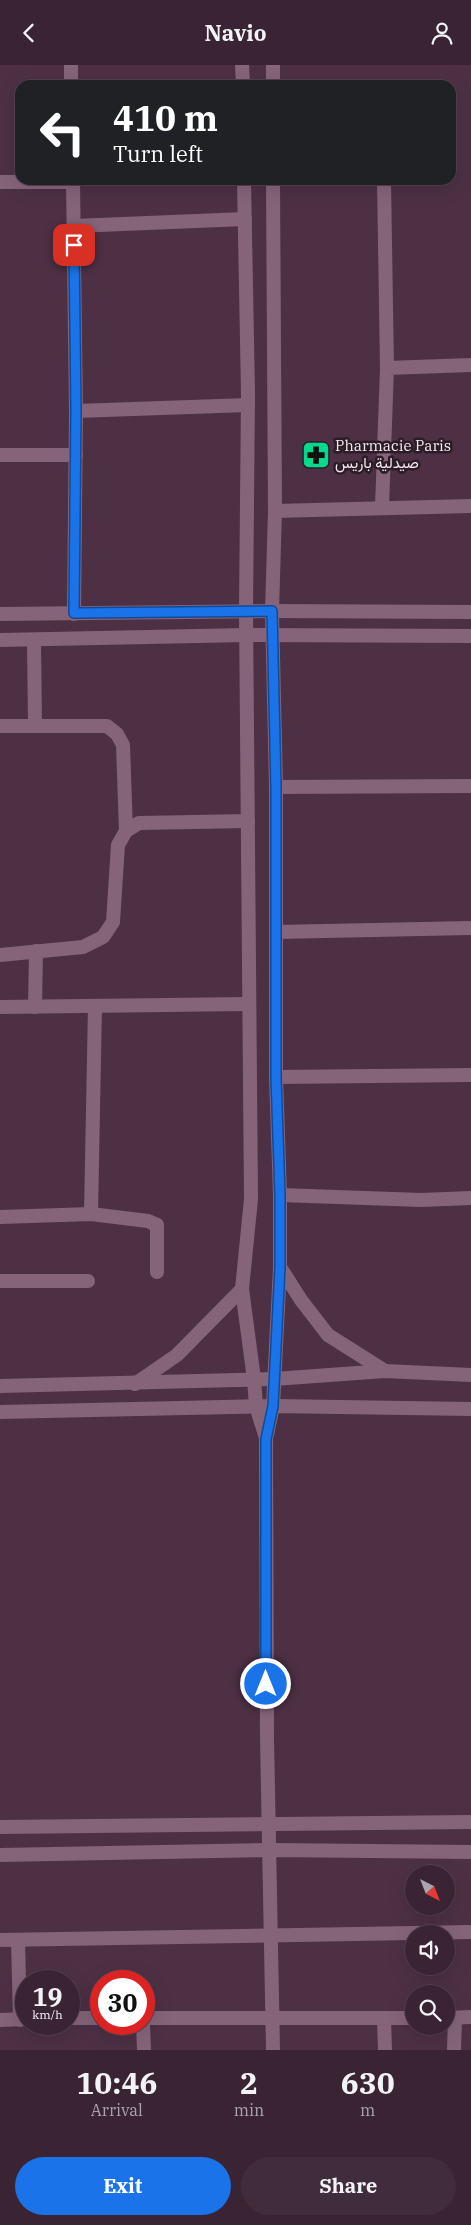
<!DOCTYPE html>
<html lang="en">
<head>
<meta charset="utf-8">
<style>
	:root { --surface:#3a2433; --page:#412c3b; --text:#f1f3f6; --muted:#aba4ac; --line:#54414e; --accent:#1a73e8 }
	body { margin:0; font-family:"IBM Plex Serif",Vazirmatn,serif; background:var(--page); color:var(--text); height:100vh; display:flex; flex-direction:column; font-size:19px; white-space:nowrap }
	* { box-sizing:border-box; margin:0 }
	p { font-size:16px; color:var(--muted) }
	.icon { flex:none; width:28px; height:28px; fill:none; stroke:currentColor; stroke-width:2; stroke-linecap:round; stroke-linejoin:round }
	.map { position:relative; height:1985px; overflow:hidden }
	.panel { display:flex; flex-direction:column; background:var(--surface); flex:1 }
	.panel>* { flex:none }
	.guide { position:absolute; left:15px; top:15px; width:441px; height:105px; border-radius:15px; box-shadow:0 5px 20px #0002,0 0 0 1px var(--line); background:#202124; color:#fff; overflow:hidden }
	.needle { width:32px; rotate:138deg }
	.tools { position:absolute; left:405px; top:1800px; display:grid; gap:10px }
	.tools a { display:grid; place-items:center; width:50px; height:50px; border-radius:50%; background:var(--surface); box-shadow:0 5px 20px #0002,0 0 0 1px var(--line); font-size:25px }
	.speed { position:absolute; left:15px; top:1905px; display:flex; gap:10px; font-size:25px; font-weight:700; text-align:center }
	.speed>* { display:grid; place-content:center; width:65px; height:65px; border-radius:50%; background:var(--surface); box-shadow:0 5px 20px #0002,0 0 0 1px var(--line); line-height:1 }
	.speed small { font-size:12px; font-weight:400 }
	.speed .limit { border:8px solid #d22; background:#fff; color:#111 }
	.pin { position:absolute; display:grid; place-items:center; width:42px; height:42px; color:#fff; margin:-21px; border-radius:10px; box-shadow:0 2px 8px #0006 }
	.me { position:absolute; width:55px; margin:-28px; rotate:0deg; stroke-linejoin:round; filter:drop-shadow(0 0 4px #0008) }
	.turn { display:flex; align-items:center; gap:18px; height:105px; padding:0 15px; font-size:22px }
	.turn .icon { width:65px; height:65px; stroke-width:2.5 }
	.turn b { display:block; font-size:35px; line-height:42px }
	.eta { display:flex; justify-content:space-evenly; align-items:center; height:85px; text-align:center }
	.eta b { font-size:30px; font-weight:700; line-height:35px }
	.action { display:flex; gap:10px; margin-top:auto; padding:10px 15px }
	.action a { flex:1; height:58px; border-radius:30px; background:var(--accent); color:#fff; font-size:20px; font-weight:700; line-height:58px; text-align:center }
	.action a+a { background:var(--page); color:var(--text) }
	header { display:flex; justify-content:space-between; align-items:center; height:65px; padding:0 15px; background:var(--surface); font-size:22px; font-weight:700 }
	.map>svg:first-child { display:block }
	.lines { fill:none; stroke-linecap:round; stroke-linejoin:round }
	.minor { stroke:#85647a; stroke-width:14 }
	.tertiary { stroke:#85647a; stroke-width:14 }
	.route-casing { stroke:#114b97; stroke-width:12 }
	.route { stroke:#1a73e8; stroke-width:9 }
	.labels { text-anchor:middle; stroke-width:5; stroke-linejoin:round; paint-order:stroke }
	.poi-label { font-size:15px; fill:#f8e5f2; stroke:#2b1d26; text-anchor:start }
</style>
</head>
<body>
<header><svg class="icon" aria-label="back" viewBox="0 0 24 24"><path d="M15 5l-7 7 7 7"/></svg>Navio<svg class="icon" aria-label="person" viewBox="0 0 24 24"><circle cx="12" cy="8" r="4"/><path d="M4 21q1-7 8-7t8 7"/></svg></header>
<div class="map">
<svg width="471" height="1985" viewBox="0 0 471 1985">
	<rect width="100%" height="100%" fill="#4d3044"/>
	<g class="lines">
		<!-- minor -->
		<g class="minor">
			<path d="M 71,0 L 71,20"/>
			<path d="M 242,0 L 243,20"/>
			<path d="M 273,0 L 273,20"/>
			<path d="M 73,115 L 76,346 L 74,549"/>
			<path d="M 244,115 L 248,329 L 246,546 L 251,1134 L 242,1224 L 254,1314 L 256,1341 L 266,1373"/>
			<path d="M 384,115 L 387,303"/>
			<path d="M 0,117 L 73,117"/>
			<path d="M 74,161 L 245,154"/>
			<path d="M 76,346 L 248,340"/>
			<path d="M 0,390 L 76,390"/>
			<path d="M 382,442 L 387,303 L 471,300"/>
			<path d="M 275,446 L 471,441"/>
			<path d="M 0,549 L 272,546 L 471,547"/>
			<path d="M 0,575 L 247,570 L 471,571"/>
			<path d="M 34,575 L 35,661"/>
			<path d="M 0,661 L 107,661 L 117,669 L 123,680 L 126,766"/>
			<path d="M 276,722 L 471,721"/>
			<path d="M 276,867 L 471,863"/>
			<path d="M 0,890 L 83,882 L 103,872 L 113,857 L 118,780 L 126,766 L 139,758 L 248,756"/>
			<path d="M 0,942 L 249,939"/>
			<path d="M 35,942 L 36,886"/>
			<path d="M 276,1012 L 471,1010"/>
			<path d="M 280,1130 L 421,1135 L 471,1133"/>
			<path d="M 91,1149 L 95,941"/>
			<path d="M 0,1152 L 91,1149 L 148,1156 L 157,1160 L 157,1207"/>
			<path d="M 280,1202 L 301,1235 L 328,1270 L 385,1306"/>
			<path d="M 0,1216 L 88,1216"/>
			<path d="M 135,1319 L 177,1290 L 242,1224"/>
			<path d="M 0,1762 L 471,1757"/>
			<path d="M 0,1790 L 270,1785 L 471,1787"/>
			<path d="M 0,1875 L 471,1867"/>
			<path d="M 18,1875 L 20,1955"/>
			<path d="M 69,1953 L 101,1953"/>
			<path d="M 144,1953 L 414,1953"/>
			<path d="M 384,1953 L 385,1985"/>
			<path d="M 447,1953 L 471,1952"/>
			<path d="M 0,1955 L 26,1954"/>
			<path d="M 143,1959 L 144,1985"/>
			<path d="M 273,1985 L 267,1673 L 266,1374 L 273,1341 L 280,1202 L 280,1130 L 276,1012 L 276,722 L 272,546 L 275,446 L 273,115"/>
			<path d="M 454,1985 L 455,1953"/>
		</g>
		<!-- tertiary -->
		<g class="tertiary">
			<path d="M 0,1321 L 274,1314 L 385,1306 L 471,1310"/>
			<path d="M 0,1347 L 273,1341 L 471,1344"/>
		</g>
	</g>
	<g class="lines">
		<!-- route casing -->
		<g class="route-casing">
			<path id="route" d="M 74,180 L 76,346 L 74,548 L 272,546 L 276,722 L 276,1012 L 280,1130 L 280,1202 L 273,1341 L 266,1374 L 266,1619"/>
		</g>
		<!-- route -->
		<use href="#route" class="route"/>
	</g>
	<!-- icons -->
	<defs>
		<g id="pharmacy-square" transform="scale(1.4375)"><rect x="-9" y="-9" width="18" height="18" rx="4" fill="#01d98b" stroke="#2b1d26"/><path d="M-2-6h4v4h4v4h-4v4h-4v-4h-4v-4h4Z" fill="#111"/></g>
	</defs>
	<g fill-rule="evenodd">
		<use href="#pharmacy-square" x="316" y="390"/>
	</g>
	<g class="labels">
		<!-- poi labels -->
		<g class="poi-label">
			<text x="335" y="386">Pharmacie Paris<tspan x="335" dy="17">صيدلية باريس</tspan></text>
		</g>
	</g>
</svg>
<div class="tools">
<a><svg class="needle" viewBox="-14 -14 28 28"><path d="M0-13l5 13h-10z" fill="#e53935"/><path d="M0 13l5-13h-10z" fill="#aba4ac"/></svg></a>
<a><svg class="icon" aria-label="sound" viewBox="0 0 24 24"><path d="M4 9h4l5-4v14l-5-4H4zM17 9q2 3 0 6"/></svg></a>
<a><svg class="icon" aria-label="search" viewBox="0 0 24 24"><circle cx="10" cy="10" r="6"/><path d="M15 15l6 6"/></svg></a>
</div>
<div class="speed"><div>19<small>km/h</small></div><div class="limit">30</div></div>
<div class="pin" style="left:74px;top:180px;background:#d93025"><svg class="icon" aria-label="arrive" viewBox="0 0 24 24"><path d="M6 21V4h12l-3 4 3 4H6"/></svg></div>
<svg class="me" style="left:266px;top:1619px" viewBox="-20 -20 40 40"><circle r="17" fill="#1a73e8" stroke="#fff" stroke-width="3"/><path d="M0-11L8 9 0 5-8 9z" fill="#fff"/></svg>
<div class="guide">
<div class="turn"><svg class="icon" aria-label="left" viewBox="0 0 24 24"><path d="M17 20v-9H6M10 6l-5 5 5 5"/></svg><div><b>410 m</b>Turn left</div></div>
</div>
</div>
<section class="panel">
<div class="eta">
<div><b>10:46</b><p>Arrival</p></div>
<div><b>2</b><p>min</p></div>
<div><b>630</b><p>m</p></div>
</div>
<div class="action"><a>Exit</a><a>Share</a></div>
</section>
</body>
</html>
